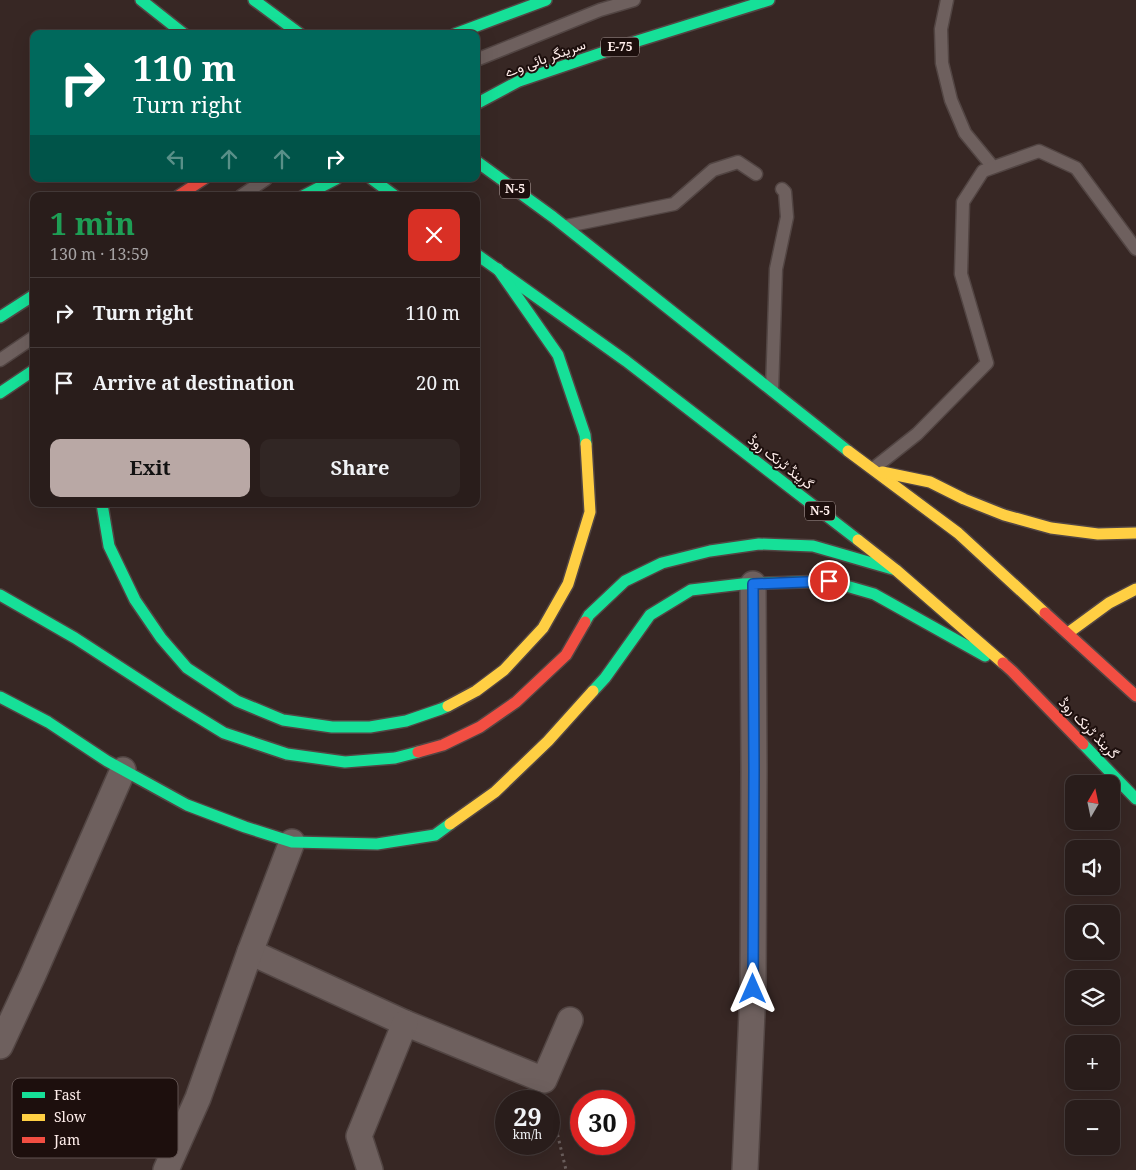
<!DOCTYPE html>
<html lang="en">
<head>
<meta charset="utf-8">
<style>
	:root { --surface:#291d1b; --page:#312624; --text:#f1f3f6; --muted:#a5a2a3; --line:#453b3a; --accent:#b9a8a5 }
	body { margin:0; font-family:"Noto Serif",Vazirmatn,serif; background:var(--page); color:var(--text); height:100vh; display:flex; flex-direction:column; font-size:19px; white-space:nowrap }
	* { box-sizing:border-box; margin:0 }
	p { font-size:16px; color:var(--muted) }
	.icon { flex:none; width:28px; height:28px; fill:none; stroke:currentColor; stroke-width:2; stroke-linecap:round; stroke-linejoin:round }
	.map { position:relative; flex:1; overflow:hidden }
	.side { position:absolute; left:30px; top:192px; width:450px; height:315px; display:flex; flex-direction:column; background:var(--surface); border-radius:10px; box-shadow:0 5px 20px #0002,0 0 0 1px var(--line) }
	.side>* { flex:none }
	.guide { position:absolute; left:30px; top:30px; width:450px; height:152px; border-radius:10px; box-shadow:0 5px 20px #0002,0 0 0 1px var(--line); background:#00695c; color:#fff; overflow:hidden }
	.needle { width:32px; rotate:9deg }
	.fabs { position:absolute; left:1065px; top:775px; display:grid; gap:10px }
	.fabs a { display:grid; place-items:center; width:55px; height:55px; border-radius:10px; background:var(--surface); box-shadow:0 5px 20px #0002,0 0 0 1px var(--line); font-size:25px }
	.speed { position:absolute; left:495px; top:1090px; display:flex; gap:10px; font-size:25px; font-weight:700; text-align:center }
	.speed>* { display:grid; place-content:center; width:65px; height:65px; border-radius:50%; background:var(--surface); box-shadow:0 5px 20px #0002,0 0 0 1px var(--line); line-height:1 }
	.speed small { font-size:12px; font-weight:400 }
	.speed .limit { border:8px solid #d22; background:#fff; color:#111 }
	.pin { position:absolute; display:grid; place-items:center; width:42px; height:42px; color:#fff; margin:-21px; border:2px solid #fff; border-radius:50%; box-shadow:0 1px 5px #0007 }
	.me { position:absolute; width:55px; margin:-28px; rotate:0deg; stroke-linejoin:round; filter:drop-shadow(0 0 4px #0008) }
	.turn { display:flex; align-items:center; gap:18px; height:105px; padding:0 20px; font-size:22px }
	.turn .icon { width:65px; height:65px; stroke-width:2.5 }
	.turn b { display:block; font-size:35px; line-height:42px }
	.lanes { display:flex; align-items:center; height:48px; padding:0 20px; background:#0003; justify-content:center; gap:25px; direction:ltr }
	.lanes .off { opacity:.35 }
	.round { display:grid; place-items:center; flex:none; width:52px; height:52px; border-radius:10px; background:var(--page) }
	.summary { display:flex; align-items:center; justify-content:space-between; height:85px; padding:0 20px }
	h1 { font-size:30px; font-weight:700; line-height:38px; color:#1e9e55 }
	.primary-button { display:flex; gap:10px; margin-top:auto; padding:10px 20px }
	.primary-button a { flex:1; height:58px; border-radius:10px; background:var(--accent); color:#111; font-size:20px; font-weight:700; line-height:58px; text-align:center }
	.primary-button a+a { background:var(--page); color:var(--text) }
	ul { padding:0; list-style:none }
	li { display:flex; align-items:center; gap:15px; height:70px; padding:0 20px; border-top:1px solid var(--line) }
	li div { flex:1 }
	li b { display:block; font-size:19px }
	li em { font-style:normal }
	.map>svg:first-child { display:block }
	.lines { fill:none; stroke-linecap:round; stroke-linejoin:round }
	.lane-casing { stroke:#524543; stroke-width:15 }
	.street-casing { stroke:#524543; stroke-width:28 }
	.fast-casing { stroke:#524543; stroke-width:14 }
	.slow-casing { stroke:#524543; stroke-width:14 }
	.jam-casing { stroke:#524543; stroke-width:14 }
	.path { stroke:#695d5b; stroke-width:3; stroke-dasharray:2.5 4; stroke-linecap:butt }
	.lane { stroke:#6e605e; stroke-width:12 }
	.street { stroke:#6e605e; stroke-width:25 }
	.fast { stroke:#16e098; stroke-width:11 }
	.slow { stroke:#ffcf43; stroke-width:11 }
	.jam { stroke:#f24e42; stroke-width:11 }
	.route-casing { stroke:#114b97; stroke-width:12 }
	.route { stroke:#1a73e8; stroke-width:9 }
	.labels { text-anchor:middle; stroke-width:4; stroke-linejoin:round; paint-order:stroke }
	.shield { fill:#1d0f0d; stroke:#bbaba8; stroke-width:1 }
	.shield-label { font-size:12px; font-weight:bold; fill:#ffeeeb }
	.street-label { font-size:14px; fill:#ffeeeb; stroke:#1d0f0d }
	.key { fill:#1d0f0d; stroke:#615250; stroke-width:1 }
	.key-label { font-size:14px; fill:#ffeeeb }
</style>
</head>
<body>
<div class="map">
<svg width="1136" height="1170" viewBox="0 0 1136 1170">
	<rect width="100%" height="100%" fill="#372724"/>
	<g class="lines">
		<!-- lane casing -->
		<g class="lane-casing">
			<g id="lane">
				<path d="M 947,0 L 941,29 L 942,63 L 951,100 L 965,133 L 993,167"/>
				<path d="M 476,60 L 600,10 L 634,0"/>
				<path d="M 241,196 L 266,179"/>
				<path d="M 567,226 L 674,204 L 713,170 L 738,162 L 756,174"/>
				<path d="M 0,360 L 34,337"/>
				<path d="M 772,390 L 776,269 L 787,217 L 785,192 L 782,189"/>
				<path d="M 874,468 L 917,434 L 987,363 L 961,274 L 963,202 L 983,171 L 1039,151 L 1076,168 L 1136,249"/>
			</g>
		</g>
		<!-- street casing -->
		<g class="street-casing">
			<g id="street">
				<path d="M 250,952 L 405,1023 L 544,1080 L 570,1020"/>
				<path d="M 0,1046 L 33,975 L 123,770"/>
				<path d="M 166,1170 L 198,1098 L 250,952 L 292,842"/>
				<path d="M 370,1170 L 359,1136 L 405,1023"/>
				<path d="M 745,1170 L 753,989 L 754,770 L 753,584"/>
			</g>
		</g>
		<!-- fast casing -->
		<g class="fast-casing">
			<g id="fast">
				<path d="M 141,0 L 184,34"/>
				<path d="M 254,0 L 300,34"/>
				<path d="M 455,34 L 546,0"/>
				<path d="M 476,104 L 519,81 L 628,44 L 769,0"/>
				<path d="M 476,161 L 553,217 L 848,451"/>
				<path d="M 372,179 L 395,196"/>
				<path d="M 303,196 L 336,179"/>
				<path d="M 476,254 L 626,361 L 858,540"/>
				<path d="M 498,269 L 558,355 L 585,435 L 586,444"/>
				<path d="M 0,317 L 34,295"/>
				<path d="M 0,393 L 34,370"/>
				<path d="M 102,504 L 109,546 L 135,600 L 161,638 L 187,668 L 237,701 L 283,720 L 332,727 L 370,727 L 406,721 L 441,709 L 448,706"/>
				<path d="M 0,595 L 75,638 L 175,703 L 224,733 L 287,754 L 345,762 L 395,758 L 418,752"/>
				<path d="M 585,622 L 589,615 L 625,581 L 662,563 L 710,551 L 759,544 L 813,546 L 896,570"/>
				<path d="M 593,691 L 605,678 L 650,615 L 691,590 L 742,584 L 829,581 L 874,594 L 985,656"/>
				<path d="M 0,697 L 48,722 L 107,761 L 187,805 L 245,827 L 292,842 L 377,844 L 435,835 L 450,824"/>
				<path d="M 1083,744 L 1136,799"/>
			</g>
		</g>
		<!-- slow casing -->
		<g class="slow-casing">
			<g id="slow">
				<path d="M 848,451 L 958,533 L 1045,613"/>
				<path d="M 882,472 L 930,482 L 964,499 L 1004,515 L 1051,528 L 1098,534 L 1136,533"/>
				<path d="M 858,540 L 896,570 L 1003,663"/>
				<path d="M 1068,633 L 1109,603 L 1136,589"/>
				<path d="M 448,706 L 476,691 L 504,670 L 543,628 L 568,584 L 590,512 L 586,444"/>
				<path d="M 450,824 L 495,792 L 548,741 L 593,691"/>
			</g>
		</g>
		<!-- jam casing -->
		<g class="jam-casing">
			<g id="jam">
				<path d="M 178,196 L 204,179"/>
				<path d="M 1045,613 L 1136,696"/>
				<path d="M 1003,663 L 1012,671 L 1083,744"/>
				<path d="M 418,752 L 443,745 L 480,727 L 516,702 L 566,655 L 585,622"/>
			</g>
		</g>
		<!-- path -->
		<path class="path" d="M 550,1103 L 566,1170"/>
		<!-- lane -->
		<use href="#lane" class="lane"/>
		<!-- street -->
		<use href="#street" class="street"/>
		<!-- fast -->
		<use href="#fast" class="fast"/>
		<!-- slow -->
		<use href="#slow" class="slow"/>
		<!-- jam -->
		<use href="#jam" class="jam"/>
	</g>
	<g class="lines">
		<!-- route casing -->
		<g class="route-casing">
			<path id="route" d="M 753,989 L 754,770 L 753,584 L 829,581"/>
		</g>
		<!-- route -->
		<use href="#route" class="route"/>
	</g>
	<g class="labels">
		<!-- shield labels -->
		<g class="shield">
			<rect x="601" y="37.5" width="38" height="19" rx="4"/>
			<rect x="500" y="179.5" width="30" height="19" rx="4"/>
			<rect x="805" y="501.5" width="30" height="19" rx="4"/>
		</g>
		<g class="shield-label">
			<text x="620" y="51">E-75</text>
			<text x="515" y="193">N-5</text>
			<text x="820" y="515">N-5</text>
		</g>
		<!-- street labels -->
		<g class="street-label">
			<text transform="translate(545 58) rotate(-20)" y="5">سرینگر ہائی وے</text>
			<text transform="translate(781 462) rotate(38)" y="5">گرینڈ ٹرنک روڈ</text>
			<text transform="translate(1089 728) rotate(46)" y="5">گرینڈ ٹرنک روڈ</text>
		</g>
	</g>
	<!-- legend -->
	<rect x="12" y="1078" width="166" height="80" rx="8" class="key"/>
	<rect x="22" y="1092" width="23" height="6" fill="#16e098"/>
	<rect x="22" y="1114" width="23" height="7" fill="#ffcf43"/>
	<rect x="22" y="1137" width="23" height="6" fill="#f24e42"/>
	<g class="key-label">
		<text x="54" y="1100">Fast</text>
		<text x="54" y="1122">Slow</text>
		<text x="54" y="1145">Jam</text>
	</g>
</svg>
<div class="fabs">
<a><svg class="needle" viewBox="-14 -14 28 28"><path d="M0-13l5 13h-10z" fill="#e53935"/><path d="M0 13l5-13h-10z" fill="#a5a2a3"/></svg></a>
<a><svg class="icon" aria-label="sound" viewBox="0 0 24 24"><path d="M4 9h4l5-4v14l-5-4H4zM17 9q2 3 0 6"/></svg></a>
<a><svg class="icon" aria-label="search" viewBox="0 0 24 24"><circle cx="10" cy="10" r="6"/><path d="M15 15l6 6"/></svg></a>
<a><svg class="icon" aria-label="layers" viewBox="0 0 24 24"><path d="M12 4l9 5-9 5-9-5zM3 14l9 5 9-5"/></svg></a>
<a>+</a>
<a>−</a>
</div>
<div class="speed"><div>29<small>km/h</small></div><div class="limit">30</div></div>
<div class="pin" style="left:829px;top:581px;background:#d93025"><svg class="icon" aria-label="arrive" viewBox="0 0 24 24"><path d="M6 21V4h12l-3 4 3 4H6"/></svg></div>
<svg class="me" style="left:753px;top:989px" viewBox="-20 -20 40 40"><path d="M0-17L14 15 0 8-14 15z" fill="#1a73e8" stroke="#fff" stroke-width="4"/></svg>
<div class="guide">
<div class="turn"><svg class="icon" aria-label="right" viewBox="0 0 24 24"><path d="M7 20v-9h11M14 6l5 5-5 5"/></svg><div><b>110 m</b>Turn right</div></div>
<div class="lanes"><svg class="icon off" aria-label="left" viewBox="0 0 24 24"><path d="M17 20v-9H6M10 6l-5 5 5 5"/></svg><svg class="icon off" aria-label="ahead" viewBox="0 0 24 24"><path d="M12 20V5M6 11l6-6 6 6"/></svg><svg class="icon off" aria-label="ahead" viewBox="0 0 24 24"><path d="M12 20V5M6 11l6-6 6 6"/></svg><svg class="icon" aria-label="right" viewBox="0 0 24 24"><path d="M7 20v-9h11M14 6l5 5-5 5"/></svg></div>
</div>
<section class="side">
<div class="summary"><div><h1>1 min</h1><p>130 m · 13:59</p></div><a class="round" style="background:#d93025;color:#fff"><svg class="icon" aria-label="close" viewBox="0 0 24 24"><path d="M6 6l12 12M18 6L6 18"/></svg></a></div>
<ul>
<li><svg class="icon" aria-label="right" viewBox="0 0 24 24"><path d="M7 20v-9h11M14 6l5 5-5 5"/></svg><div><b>Turn right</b></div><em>110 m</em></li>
<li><svg class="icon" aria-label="arrive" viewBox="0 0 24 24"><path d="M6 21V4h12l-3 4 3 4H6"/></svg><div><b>Arrive at destination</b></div><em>20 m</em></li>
</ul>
<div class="primary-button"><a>Exit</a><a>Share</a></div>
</section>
</div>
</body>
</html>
